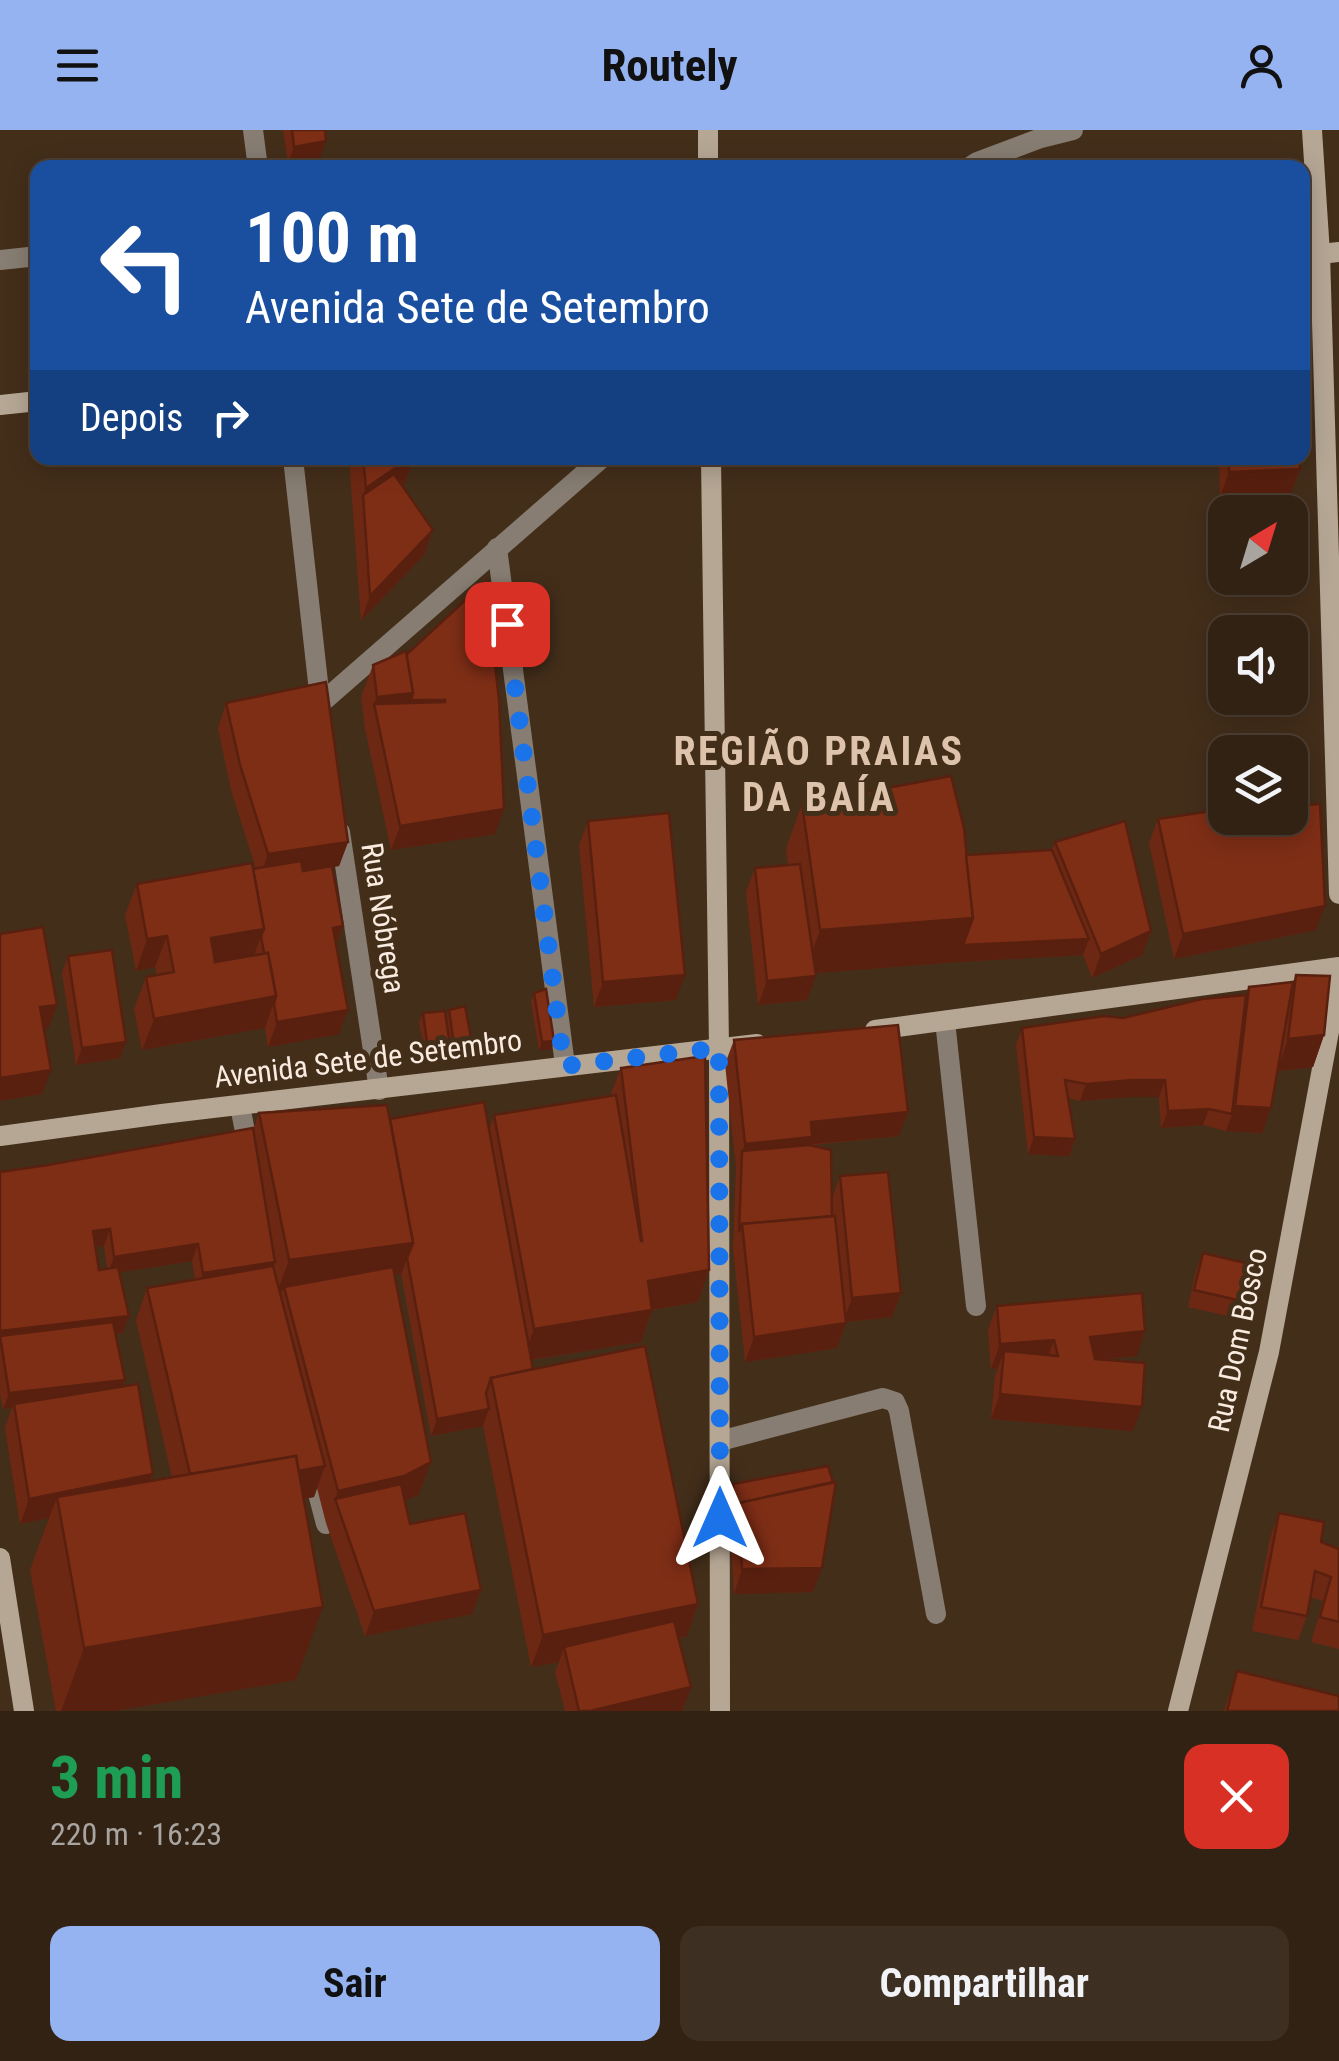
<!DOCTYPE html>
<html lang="pt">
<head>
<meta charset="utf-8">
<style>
	:root { --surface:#322214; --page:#3d2f22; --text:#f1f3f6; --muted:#a8a4a0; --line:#4d3f34; --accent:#95b2f1 }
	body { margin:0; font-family:"Roboto Condensed",sans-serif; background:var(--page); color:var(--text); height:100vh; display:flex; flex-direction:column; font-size:38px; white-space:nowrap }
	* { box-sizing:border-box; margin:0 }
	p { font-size:32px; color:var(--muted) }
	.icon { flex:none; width:55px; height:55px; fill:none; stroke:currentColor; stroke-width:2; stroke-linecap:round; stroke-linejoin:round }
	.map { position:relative; height:1581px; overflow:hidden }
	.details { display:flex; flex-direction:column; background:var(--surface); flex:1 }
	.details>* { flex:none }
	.hud { position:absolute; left:30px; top:30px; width:1280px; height:305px; border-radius:20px; box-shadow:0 5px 25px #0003,0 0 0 2px var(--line); background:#1a4fa0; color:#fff; overflow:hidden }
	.needle { width:65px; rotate:38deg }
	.controls { position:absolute; left:1208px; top:365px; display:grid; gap:20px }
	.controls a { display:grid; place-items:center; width:100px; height:100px; border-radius:20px; background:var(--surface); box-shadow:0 5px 25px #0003,0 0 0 2px var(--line); font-size:50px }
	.pin { position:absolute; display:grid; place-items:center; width:85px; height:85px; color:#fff; margin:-42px; border-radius:20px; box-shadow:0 5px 15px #0006 }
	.me { position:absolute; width:110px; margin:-55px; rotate:0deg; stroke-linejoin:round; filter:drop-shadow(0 0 8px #0008) }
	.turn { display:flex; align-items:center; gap:35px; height:210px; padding:0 50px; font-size:45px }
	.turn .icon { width:130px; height:130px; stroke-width:2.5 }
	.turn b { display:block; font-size:70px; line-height:85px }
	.then { display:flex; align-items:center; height:95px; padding:0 50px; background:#0003; gap:20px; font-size:38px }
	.round { display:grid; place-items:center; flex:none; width:105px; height:105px; border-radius:20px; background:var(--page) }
	.overview { display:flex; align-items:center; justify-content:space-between; height:170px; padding:0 50px }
	h1 { font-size:60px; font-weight:700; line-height:75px; color:#1e9e55 }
	.primary-button { display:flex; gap:20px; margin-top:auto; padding:20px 50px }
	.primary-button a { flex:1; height:115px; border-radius:20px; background:var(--accent); color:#111; font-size:40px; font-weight:700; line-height:115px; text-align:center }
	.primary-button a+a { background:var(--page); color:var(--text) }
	header { display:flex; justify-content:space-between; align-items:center; height:130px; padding:0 50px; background:var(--accent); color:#111; font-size:45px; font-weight:700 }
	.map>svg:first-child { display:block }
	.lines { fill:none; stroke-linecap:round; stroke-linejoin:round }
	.lane { stroke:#877d72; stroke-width:20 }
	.street { stroke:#877d72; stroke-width:20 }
	.secondary { stroke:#b6a795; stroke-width:20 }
	.wall { fill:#6d2813; fill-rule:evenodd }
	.shaded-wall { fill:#59200f }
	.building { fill:#7f2e16; stroke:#59200f; stroke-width:2.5 }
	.route { stroke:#1a73e8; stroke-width:18; stroke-dasharray:0 32.4 }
	.labels { text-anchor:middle; stroke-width:10; stroke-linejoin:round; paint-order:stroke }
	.street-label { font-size:30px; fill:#f9ebdf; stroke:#432e1a }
	.district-label { font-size:40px; font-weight:bold; letter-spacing:2.5px; fill:#dec3ac; stroke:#432e1a }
</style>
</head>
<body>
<header><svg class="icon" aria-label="menu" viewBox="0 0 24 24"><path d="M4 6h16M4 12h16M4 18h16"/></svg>Routely<svg class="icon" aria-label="person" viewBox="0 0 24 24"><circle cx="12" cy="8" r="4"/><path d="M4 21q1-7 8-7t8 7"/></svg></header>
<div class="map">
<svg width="1339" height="1581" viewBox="0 0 1339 1581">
	<rect width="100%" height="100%" fill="#432e1a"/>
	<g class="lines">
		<!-- lane -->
		<g class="lane">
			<path d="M 507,494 L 565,935"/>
			<path d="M 945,891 L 976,1176"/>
		</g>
		<!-- street -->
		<g class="street">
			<path d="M 253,0 L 258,38"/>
			<path d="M 968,38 L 977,32 L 1041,8 L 1073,0"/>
			<path d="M 0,130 L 38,126"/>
			<path d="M 293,328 L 321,579"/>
			<path d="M 497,418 L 507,494"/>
			<path d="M 320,574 L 602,328"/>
			<path d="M 340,702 L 379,960"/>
			<path d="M 240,976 L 249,1022"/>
			<path d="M 720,1311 L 883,1268 L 895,1272 L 899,1281 L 936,1484"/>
			<path d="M 310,1333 L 326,1394"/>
		</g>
		<!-- secondary -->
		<g class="secondary">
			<path d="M 708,0 L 708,38"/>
			<path d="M 1312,0 L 1320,124 L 1339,764"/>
			<path d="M 1302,126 L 1339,122"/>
			<path d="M 0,275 L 38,271"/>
			<path d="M 711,328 L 719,918 L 720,1581"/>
			<path d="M 875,900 L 1339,837"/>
			<path d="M 0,1006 L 162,984 L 757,914"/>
			<path d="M 0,1428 L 24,1581"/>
			<path d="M 1178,1581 L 1269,1222 L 1339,848"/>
		</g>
	</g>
	<!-- wall -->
	<g class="wall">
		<path d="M 283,0 L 325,0 L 320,27 L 288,33 Z"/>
		<path d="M 349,328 L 414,328 L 403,357 L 433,400 L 424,425 L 361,491 Z"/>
		<path d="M 1219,328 L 1299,328 L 1300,339 L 1291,363 L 1220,367 Z"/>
		<path d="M 406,525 L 495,704 L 391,720 L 365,599 L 361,567 L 373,535 Z"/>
		<path d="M 226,573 L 348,712 L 339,736 L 332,737 L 343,796 L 336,815 L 339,904 L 268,917 L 265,898 L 142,920 L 134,879 L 146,847 L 157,845 L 155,837 L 136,841 L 125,785 L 137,754 L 256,739 L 231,660 L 218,598 Z"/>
		<path d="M 802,674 L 966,725 L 1052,720 L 1055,712 L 1151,801 L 1142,825 L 1092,848 L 1083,825 L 957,832 L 816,843 L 807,870 L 758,875 L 746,762 L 755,738 L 788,735 L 786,718 Z"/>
		<path d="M 1158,689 L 1316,800 L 1174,829 L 1149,713 Z"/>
		<path d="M 588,691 L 676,870 L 594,877 L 579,715 Z"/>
		<path d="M 68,826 L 120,928 L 76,935 L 62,843 Z"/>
		<path d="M 1296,845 L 1324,905 L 1313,937 L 1278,941 L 1271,978 L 1262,1003 L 1226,1001 L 1203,995 L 1161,998 L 1159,967 L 1126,967 L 1080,971 L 1068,968 L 1075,1009 L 1069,1026 L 1028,1024 L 1016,915 L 1022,898 L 1123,888 L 1246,865 L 1249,857 L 1293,852 Z"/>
		<path d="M 534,863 L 551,920 L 539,920 L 531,872 Z"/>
		<path d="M 449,880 L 472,913 L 468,921 L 451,923 L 448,901 L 447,925 L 425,927 L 419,892 L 423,883 L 446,887 Z"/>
		<path d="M 734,910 L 899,1006 L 813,1015 L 832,1068 L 840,1046 L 901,1163 L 892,1187 L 846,1192 L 837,1218 L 745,1232 L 733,1118 L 736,1038 L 725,934 Z"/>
		<path d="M 621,938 L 709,1140 L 698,1172 L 652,1180 L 641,1212 L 531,1230 L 533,1239 L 698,1474 L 687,1506 L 679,1508 L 691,1557 L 682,1581 L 565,1581 L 555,1542 L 559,1532 L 531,1537 L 483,1296 L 431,1306 L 401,1144 L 395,1145 L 419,1364 L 405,1371 L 410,1394 L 481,1460 L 472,1484 L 365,1506 L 326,1393 L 317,1358 L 314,1367 L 304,1369 L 296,1550 L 114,1581 L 56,1581 L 30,1440 L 49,1388 L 20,1394 L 5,1298 L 12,1278 L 3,1279 L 0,1264 L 0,1042 L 253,1000 L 259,983 L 390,989 L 489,1000 L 494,985 L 610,966 ZM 104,1116 L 107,1138 L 99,1140 L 95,1117 ZM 192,1131 L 195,1150 L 147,1158 L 136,1190 L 172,1348 L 150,1351 L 123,1256 L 125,1250 L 116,1204 L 123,1203 L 129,1186 L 120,1142 Z"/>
		<path d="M 1203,1123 L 1246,1172 L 1240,1189 L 1188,1177 L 1196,1140 Z"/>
		<path d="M 997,1176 L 1137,1226 L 1097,1230 L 1133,1301 L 991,1289 L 995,1246 L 998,1238 L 991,1239 L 988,1200 Z"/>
		<path d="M 733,1354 L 813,1462 L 734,1464 L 730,1398 L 732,1392 L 728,1393 L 727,1371 Z"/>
		<path d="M 1279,1383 L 1321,1412 L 1338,1418 L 1339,1415 L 1339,1519 L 1311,1512 L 1323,1471 L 1310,1467 L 1307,1486 L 1298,1510 L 1252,1501 L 1270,1408 Z"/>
		<path d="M 1237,1541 L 1339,1581 L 1224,1581 Z"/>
	</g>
	<!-- shaded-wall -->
	<g class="shaded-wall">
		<path d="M 326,11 L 320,27 L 288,33 L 294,17 Z"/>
		<path d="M 410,328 L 414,328 L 404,355 L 364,383 L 363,365 L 366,358 Z"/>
		<path d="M 1300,339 L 1291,363 L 1220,367 L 1229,342 Z"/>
		<path d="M 433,400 L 424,425 L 361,491 L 370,466 Z"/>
		<path d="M 413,563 L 445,570 L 436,594 L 374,574 L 377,567 Z"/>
		<path d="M 504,679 L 495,704 L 391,720 L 400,696 Z"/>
		<path d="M 348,712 L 339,736 L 259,748 L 268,724 Z"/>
		<path d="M 1325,776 L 1316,800 L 1174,829 L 1183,804 Z"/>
		<path d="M 973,788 L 1089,809 L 1083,825 L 957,832 L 804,844 L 820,800 Z"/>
		<path d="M 343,796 L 334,820 L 333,798 Z"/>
		<path d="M 264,799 L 252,830 L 199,840 L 211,808 Z"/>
		<path d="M 1151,801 L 1142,825 L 1092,848 L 1101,824 Z"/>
		<path d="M 167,806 L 155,837 L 136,841 L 147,809 Z"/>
		<path d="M 685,845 L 676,870 L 594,877 L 603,852 Z"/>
		<path d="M 816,846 L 807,870 L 758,875 L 767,851 Z"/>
		<path d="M 276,866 L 265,898 L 142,920 L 154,889 Z"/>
		<path d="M 57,875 L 48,899 L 31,901 L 40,877 Z"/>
		<path d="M 348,880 L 339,904 L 268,917 L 277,892 Z"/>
		<path d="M 1324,905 L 1313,937 L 1277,941 L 1288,909 Z"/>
		<path d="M 554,911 L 551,920 L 539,920 L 542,912 Z"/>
		<path d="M 126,912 L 120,928 L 76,935 L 82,918 Z"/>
		<path d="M 472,913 L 468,921 L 451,923 L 454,915 Z"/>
		<path d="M 450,916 L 447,925 L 425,927 L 428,919 Z"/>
		<path d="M 51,940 L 42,964 L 0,971 L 0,948 Z"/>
		<path d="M 1132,950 L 1165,950 L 1159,967 L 1126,967 L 1080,971 L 1086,954 Z"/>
		<path d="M 1235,976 L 1271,978 L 1262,1003 L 1226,1001 Z"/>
		<path d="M 1209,979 L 1203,995 L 1161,998 L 1168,981 Z"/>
		<path d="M 908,982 L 899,1006 L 742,1021 L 745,1014 L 811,992 Z"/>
		<path d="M 1034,1007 L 1075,1009 L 1069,1026 L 1028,1024 Z"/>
		<path d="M 110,1099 L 104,1116 L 87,1118 L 93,1101 Z"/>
		<path d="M 413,1113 L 401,1144 L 285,1161 L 284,1157 L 282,1162 L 277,1162 L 289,1130 Z"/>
		<path d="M 198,1114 L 192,1131 L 108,1144 L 114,1127 Z"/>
		<path d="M 275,1132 L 269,1149 L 197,1160 L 203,1143 Z"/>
		<path d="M 709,1140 L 698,1172 L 636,1182 L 648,1151 Z"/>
		<path d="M 901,1163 L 892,1187 L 843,1192 L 852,1168 Z"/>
		<path d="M 652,1180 L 641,1212 L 522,1231 L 534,1199 Z"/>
		<path d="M 129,1186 L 123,1203 L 1,1217 L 0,1201 Z"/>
		<path d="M 846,1193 L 837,1218 L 745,1232 L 754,1207 Z"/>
		<path d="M 1145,1201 L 1137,1226 L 1081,1231 L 1090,1207 Z"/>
		<path d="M 1054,1210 L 1045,1234 L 1004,1221 L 998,1238 L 991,1239 L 1000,1214 Z"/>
		<path d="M 125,1250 L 119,1267 L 14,1274 L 12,1278 L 3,1279 L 9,1263 Z"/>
		<path d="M 1000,1264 L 1142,1277 L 1133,1301 L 991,1289 Z"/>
		<path d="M 489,1279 L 483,1296 L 431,1306 L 437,1289 Z"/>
		<path d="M 431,1332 L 419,1364 L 392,1378 L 335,1369 L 338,1361 Z"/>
		<path d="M 325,1336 L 314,1367 L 183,1392 L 194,1360 Z"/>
		<path d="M 153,1344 L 144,1368 L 57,1367 L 49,1388 L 20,1394 L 29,1369 Z"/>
		<path d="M 738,1376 L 732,1392 L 728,1393 L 734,1377 Z"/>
		<path d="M 822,1438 L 813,1462 L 734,1464 L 742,1439 Z"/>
		<path d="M 481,1460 L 472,1484 L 365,1506 L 374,1481 Z"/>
		<path d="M 698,1474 L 687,1506 L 567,1530 L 564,1517 L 559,1532 L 531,1537 L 543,1505 Z"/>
		<path d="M 323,1477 L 296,1550 L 114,1581 L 61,1581 L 84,1518 Z"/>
		<path d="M 691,1557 L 682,1581 L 590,1581 Z"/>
	</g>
	<!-- building -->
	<g class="building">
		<path d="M 292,0 L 325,0 L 326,11 L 294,17 Z"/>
		<path d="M 363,328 L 410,328 L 366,358 Z"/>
		<path d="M 1229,328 L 1299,328 L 1300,339 L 1229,342 Z"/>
		<path d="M 394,344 L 433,400 L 370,466 L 363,365 Z"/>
		<path d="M 486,451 L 499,570 L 504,679 L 400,696 L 374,574 L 445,572 L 445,570 L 411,570 L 413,563 L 406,525 Z"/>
		<path d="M 406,521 L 413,563 L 377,567 L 373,535 Z"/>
		<path d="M 326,552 L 348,712 L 268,724 L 240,635 L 226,573 Z"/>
		<path d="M 951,646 L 964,698 L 973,788 L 820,800 L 802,674 Z"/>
		<path d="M 1320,674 L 1325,776 L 1183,804 L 1158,689 L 1225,679 L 1225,688 L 1290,688 L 1290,676 Z"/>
		<path d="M 669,683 L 685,845 L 603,852 L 588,691 Z"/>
		<path d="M 1125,691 L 1151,801 L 1101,824 L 1055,712 Z"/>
		<path d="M 1052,720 L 1089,809 L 963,815 L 973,788 L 966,725 Z"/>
		<path d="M 301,731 L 303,741 L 332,736 L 343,796 L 333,798 L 348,880 L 277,892 L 274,874 L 276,866 L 268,823 L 264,823 L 261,806 L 264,799 L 253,739 Z"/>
		<path d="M 252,733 L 264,799 L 211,808 L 215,832 L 268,823 L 276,866 L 154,889 L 146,847 L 174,842 L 167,806 L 147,809 L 137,754 Z"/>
		<path d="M 800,734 L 816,846 L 767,851 L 755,738 Z"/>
		<path d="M 43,797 L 57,875 L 40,877 L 51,940 L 0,948 L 0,804 Z"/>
		<path d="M 112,820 L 126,912 L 82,918 L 68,826 Z"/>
		<path d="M 1296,845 L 1330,846 L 1324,905 L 1288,909 Z"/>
		<path d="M 1293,852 L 1271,978 L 1235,976 L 1249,857 Z"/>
		<path d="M 546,859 L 554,911 L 542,912 L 534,863 Z"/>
		<path d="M 1246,865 L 1232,984 L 1209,979 L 1168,981 L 1165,950 L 1132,950 L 1086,954 L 1065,950 L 1075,1009 L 1034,1007 L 1022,898 L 1104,886 L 1123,888 L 1202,869 Z"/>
		<path d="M 465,876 L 472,913 L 454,915 L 449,880 Z"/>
		<path d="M 445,881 L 450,916 L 428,919 L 423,883 Z"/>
		<path d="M 898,895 L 908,982 L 811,992 L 812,1007 L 745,1014 L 734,910 Z"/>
		<path d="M 705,926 L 709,1140 L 648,1151 L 652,1180 L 534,1199 L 494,985 L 616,965 L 641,1111 L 642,1111 L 621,938 Z"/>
		<path d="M 484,972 L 533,1239 L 491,1248 L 486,1263 L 489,1279 L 437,1289 L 407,1128 L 413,1113 L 390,989 Z"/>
		<path d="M 387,975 L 413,1113 L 289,1130 L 259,983 Z"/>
		<path d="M 253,998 L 275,1132 L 203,1143 L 198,1114 L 114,1127 L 110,1099 L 93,1101 L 99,1140 L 118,1137 L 129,1186 L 0,1201 L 0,1042 L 48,1035 Z"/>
		<path d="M 809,1015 L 831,1020 L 832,1086 L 742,1094 L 739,1102 L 742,1021 Z"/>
		<path d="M 888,1042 L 901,1163 L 852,1168 L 840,1046 Z"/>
		<path d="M 835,1086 L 846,1193 L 754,1207 L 742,1094 Z"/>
		<path d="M 1203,1123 L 1254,1135 L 1246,1172 L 1194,1160 Z"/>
		<path d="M 273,1136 L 325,1336 L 298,1341 L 296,1326 L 190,1344 L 147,1158 Z"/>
		<path d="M 393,1137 L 431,1332 L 404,1346 L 338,1361 L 284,1157 Z"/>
		<path d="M 1142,1163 L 1145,1201 L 1090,1207 L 1095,1229 L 1145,1233 L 1142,1277 L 1000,1264 L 1004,1221 L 1058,1226 L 1054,1210 L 1000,1214 L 997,1176 Z"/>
		<path d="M 113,1192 L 125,1250 L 9,1263 L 0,1206 Z"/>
		<path d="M 645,1216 L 698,1474 L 543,1505 L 491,1248 Z"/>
		<path d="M 138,1254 L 153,1344 L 29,1369 L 14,1274 Z"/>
		<path d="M 296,1326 L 323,1477 L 84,1518 L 57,1367 Z"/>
		<path d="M 828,1336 L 833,1352 L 739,1373 L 739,1375 L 734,1377 L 733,1354 Z"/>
		<path d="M 836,1352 L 822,1438 L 742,1439 L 739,1373 Z"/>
		<path d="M 401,1354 L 410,1394 L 465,1383 L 481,1460 L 374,1481 L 335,1369 Z"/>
		<path d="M 1279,1383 L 1324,1392 L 1321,1412 L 1339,1419 L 1339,1492 L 1320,1487 L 1331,1447 L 1315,1441 L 1307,1486 L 1261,1477 Z"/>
		<path d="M 674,1491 L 691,1557 L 590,1581 L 579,1581 L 564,1517 Z"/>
		<path d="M 1237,1541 L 1339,1566 L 1339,1581 L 1227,1581 Z"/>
	</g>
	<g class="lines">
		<!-- route -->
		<path class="route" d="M 507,494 L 564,936 L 719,918 L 720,1388"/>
	</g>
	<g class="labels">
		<!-- street labels -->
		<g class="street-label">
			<text transform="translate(383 788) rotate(81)" y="10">Rua Nóbrega</text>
			<text transform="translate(368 929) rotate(-7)" y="10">Avenida Sete de Setembro</text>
			<text transform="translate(1238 1210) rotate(-78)" y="10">Rua Dom Bosco</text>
		</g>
		<!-- district labels -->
		<g class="district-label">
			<text x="819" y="635">REGIÃO PRAIAS<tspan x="819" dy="46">DA BAÍA</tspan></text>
		</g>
	</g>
</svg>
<div class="controls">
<a><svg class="needle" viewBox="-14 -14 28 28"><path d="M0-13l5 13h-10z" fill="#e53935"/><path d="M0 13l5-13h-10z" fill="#a8a4a0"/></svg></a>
<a><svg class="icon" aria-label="sound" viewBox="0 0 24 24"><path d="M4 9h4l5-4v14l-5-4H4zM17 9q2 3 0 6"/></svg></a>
<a><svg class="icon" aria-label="layers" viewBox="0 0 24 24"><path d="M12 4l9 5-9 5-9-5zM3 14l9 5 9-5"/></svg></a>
</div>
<div class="pin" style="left:507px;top:494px;background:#d93025"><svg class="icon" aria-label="arrive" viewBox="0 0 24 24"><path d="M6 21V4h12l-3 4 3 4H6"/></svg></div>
<svg class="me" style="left:720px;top:1388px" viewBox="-20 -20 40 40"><path d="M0-17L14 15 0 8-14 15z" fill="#1a73e8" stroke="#fff" stroke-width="4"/></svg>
<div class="hud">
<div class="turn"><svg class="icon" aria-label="left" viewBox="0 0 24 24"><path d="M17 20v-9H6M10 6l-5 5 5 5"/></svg><div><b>100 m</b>Avenida Sete de Setembro</div></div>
<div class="then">Depois<svg class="icon" aria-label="right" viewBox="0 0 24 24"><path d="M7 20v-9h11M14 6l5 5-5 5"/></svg></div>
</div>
</div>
<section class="details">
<div class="overview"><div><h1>3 min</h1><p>220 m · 16:23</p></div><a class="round" style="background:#d93025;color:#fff"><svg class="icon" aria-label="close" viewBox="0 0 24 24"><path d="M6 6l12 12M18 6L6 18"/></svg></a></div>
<div class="primary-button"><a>Sair</a><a>Compartilhar</a></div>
</section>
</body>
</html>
